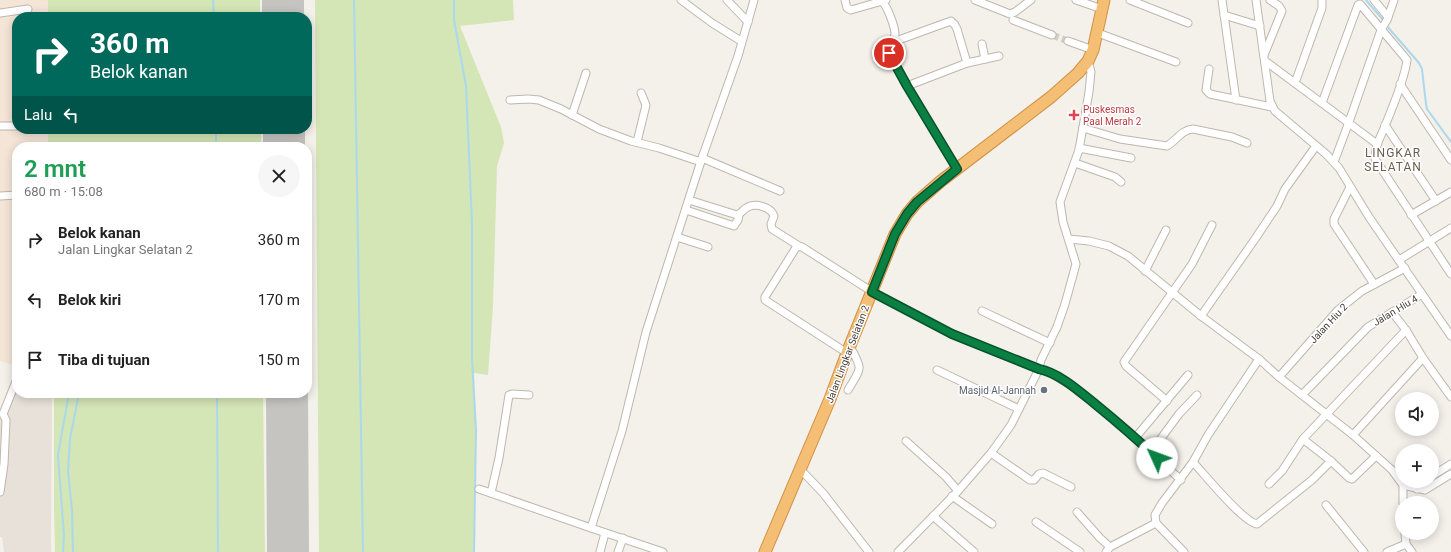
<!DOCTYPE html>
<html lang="id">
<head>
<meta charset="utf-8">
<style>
	:root { --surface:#fff; --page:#f6f6f6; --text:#222; --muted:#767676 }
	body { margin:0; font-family:Roboto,sans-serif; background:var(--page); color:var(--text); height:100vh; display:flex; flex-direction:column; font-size:15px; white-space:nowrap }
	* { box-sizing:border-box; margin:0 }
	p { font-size:13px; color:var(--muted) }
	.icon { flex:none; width:22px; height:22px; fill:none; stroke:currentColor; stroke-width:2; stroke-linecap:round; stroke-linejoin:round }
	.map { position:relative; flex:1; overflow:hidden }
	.side { position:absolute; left:12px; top:142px; width:300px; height:256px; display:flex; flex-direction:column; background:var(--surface); border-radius:16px; box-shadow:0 2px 10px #0003 }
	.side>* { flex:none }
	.guide { position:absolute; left:12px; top:12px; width:300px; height:122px; border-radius:16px; box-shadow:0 2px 10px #0003; background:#00695c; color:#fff; overflow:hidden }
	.fabs { position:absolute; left:1395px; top:392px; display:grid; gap:8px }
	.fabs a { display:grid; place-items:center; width:44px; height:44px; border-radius:50%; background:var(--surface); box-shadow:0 2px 10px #0003; font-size:20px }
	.pin { position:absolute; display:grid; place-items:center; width:34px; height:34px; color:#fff; margin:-17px; border:2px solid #fff; border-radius:50%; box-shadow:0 1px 4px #0007 }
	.me { position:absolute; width:44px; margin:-22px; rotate:313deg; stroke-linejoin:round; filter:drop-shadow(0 0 3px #0008) }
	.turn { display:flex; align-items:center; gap:14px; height:84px; padding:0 12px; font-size:18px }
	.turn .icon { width:52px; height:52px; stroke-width:2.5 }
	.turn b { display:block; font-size:28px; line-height:34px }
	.then { display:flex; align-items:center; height:38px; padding:0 12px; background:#0003; gap:8px; font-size:15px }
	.round { display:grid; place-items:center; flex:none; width:42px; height:42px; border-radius:21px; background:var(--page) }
	.overview { display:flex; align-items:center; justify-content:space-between; height:68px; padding:0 12px }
	h1 { font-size:24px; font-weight:600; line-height:30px; color:#1e9e55 }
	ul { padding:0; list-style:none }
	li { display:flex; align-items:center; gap:12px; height:60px; padding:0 12px }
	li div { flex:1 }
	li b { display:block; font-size:15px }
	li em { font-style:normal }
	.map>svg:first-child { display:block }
	.residential { fill:#e7e1d9 }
	.commercial { fill:#f4e5d7 }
	.grass { fill:#d4e5b6 }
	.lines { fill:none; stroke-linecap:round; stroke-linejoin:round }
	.stream { stroke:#abd8ec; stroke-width:2 }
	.runway { stroke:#c6c4c1; stroke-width:42 }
	.minor-tunnel { stroke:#d1cdc7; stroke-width:7; stroke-dasharray:7 3.5; stroke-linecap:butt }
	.minor-casing { stroke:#bfb7ad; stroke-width:9 }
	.highway-casing { stroke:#d39145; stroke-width:13 }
	.minor { stroke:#fff; stroke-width:7 }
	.highway { stroke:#f4be75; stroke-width:11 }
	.route-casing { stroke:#07532c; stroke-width:10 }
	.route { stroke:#0b8043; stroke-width:7 }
	.health-dot { fill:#e0444e; stroke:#fff; stroke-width:1.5 }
	.worship-dot { fill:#6b7280; stroke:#fff; stroke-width:1.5 }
	.labels { text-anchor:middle; stroke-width:3; stroke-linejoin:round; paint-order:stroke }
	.health-label { font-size:10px; fill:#be3a42; stroke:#fff; text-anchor:start }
	.street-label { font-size:10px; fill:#474039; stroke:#fff }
	.worship-label { font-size:10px; fill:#5b616d; stroke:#fff; text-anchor:end }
	.quarter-label { font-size:12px; letter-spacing:1px; fill:#6a5d50; stroke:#fff }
</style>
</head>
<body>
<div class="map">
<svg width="1451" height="552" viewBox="0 0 1451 552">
	<rect width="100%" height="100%" fill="#f4f0ea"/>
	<!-- residential -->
	<path class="residential" d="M 16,372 L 17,393 L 52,393 L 51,552 L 4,552 L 2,537 L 0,537 L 0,410 L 1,410 Z"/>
	<!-- commercial -->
	<path class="commercial" d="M 0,0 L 48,0 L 48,17 L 17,17 L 17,129 L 48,129 L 49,147 L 17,147 L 17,366 L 0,361 Z"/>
	<!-- grass -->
	<g class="grass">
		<rect x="48" y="0" width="212" height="17"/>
		<path d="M 315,0 L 513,0 L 514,20 L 460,26 L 501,127 L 504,143 L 497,166 L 493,306 L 488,375 L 474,373 L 476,430 L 474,552 L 319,552 Z"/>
		<rect x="48" y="129" width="213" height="18"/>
		<path d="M 54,393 L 263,393 L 265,552 L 55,552 L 54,510 Z"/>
	</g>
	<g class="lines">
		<!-- stream -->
		<g class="stream">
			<path d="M 213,0 L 214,17"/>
			<path d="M 354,0 C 356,184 361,368 363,552"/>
			<path d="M 454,0 L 454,20 L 466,86 L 472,223 L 472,359 L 476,430 L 474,552"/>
			<path d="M 1366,0 L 1384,21"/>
			<path d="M 1386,25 L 1419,63 L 1422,69 L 1426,104 L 1427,109 L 1451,142"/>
			<path d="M 216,129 L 216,147"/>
			<path d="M 217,393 L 218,552"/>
			<path d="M 63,552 L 64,535 L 58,455 L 69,393"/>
			<path d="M 73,552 L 72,510 L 68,472 L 70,439 L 79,393"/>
		</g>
		<!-- runway -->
		<g class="runway">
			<path d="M 283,0 L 283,17"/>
			<path d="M 284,129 L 284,147"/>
			<path d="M 287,393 L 288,552"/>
		</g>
		<!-- minor-tunnel -->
		<path class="minor-tunnel" d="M 1052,35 L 1068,41"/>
		<!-- minor casing -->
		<g class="minor-casing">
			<g id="minor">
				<path d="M 681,0 L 712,23 L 741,41"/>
				<path d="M 727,0 L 748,22"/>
				<path d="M 845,0 L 847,8 L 851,10 L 886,0"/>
				<path d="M 975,0 L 1010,14 L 1015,12 L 1031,0"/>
				<path d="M 1076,0 L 1102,9"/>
				<path d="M 1130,0 L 1188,23"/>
				<path d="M 1222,0 L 1236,100"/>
				<path d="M 1256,0 L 1270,101 L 1275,111 L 1326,154 L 1339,168 L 1369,217 L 1451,336"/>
				<path d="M 1374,0 L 1388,17"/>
				<path d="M 882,2 C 887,5 895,27 895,34 C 894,43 888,46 890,56 L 957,169"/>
				<path d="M 0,13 L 28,9"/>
				<path d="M 1224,15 L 1260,26"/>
				<path d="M 1013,20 L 1052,35"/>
				<path d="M 1098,33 L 1176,62"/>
				<path d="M 1068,41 L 1093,50"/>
				<path d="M 893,42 L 951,21 L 955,25 L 957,29 L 967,63"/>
				<path d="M 982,44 L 985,59"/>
				<path d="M 1264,55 L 1282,11 L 1279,6 L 1270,0"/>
				<path d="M 1265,61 L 1377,144"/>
				<path d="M 1209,69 L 1206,90 L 1210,94 L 1272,107"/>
				<path d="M 1295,83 L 1322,8 L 1322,0"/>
				<path d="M 1400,84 L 1451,160"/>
				<path d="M 907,86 L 967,63 L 999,56"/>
				<path d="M 510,100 L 528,99 L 539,100 L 561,109 L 599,129 L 631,141 L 659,148 L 701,162"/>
				<path d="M 1322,103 L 1358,5 L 1360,4 L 1407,60 C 1405,78 1392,109 1385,126 C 1380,138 1375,146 1375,159 L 1451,274"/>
				<path d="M 572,115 L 586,73"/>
				<path d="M 1385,125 L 1436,201"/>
				<path d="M 0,126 L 17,126"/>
				<path d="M 1083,128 L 1120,139 L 1167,146 C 1177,140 1181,130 1193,129 L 1232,137 L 1247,143"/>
				<path d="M 637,142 L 646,105 L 641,93"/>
				<path d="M 1079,148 L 1131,158"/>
				<path d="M 702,158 L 780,191"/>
				<path d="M 1334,162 L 1349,122 L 1381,30 L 1387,20 L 1394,0"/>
				<path d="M 1075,163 L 1115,177 L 1121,182"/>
				<path d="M 1350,187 L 1334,219 L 1334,224 L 1374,284"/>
				<path d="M 0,196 L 17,195"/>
				<path d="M 689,200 L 737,215 C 742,213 743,209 748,207 C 756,203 771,207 774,216 L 771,224 L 772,229 L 799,246"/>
				<path d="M 686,210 L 734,226 L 738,220 L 739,215"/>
				<path d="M 1411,215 L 1451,192"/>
				<path d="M 677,237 L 708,247"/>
				<path d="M 1069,239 L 1089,241 L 1109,246 L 1128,256 L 1201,316 L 1259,359 L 1279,377 L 1353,435 L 1392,470 L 1403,485 L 1403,503"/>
				<path d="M 1399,260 L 1451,228"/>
				<path d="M 1145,271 L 1166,230"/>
				<path d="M 982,311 L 1050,343"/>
				<path d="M 1392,312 L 1406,330"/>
				<path d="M 1201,316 L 1255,239 L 1277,206 L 1285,189 L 1316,146"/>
				<path d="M 847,353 L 765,300 L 765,297 L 797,246 L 802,247 L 871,291 L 952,334 L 1039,369 L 1041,360 L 1057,327 L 1065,304 L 1076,264 L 1063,222 L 1060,202 L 1079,150 L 1089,92 L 1091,72 L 1088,61"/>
				<path d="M 937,370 L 1019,409"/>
				<path d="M 1279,377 L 1338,310 L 1362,291 L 1405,268"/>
				<path d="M 848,390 C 862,366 863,371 850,346"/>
				<path d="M 1302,395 L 1368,327 L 1422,294"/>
				<path d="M 1167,401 L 1126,366 L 1124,362 L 1192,264 L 1212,225"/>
				<path d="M 1353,435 L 1423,358"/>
				<path d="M 1135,438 L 1188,375"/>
				<path d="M 1303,439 L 1331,461 L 1349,478 L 1352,479 L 1376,456"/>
				<path d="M 906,441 L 946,477 L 958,491"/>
				<path d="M 1151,452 L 1179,414 L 1197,395"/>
				<path d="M 991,453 L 1030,480 L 1034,480 L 1039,474 L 1043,473 L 1071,487"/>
				<path d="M 1193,462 C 1205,475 1243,522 1257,524 L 1312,480 L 1331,461"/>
				<path d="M 800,469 L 823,493 L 869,552"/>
				<path d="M 1432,476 L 1451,464"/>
				<path d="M 1269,484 L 1282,471 L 1303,439 L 1406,330 L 1423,358 L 1451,397"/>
				<path d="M 1403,485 L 1425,490 L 1451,474"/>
				<path d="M 479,489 L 591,528 L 663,552"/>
				<path d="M 1417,489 L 1425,481"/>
				<path d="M 0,492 L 4,464 L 6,420 L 3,414 L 17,379"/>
				<path d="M 491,493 L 499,458 L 509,395 L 512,394 L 529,395"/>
				<path d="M 952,496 L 992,524"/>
				<path d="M 1326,505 L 1364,552"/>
				<path d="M 1077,512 L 1100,538 L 1110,547"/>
				<path d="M 933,516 L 974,552"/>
				<path d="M 1036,522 L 1080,552"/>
				<path d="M 591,528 L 622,431 L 646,332 L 702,158 L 738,56 L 754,0"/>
				<path d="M 1405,533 L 1406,544 L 1412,552"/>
				<path d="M 600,552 L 605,533"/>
				<path d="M 618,552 L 623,538"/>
				<path d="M 898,552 L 958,491 L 991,453 L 1011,425 L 1039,369 L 1047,371 L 1072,386 L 1122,426 L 1181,480"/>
				<path d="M 1106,552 L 1110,547 L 1156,523"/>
				<path d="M 1184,552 L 1156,523 L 1155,515 L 1162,503 L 1193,462 L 1208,435 L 1259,359"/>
				<path d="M 1387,552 L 1406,544"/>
			</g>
		</g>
		<!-- highway casing -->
		<g class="highway-casing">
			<path id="highway" d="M 765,552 L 830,399 L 847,353 L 895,234 L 907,214 L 917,202 L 941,181 L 1051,97 L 1078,73 L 1088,61 L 1093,50 L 1104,0"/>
		</g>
		<!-- minor -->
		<use href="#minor" class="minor"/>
		<!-- highway -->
		<use href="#highway" class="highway"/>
	</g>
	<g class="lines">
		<!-- route casing -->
		<g class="route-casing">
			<path id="route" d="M 889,53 L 907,86 L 957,169 L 917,202 L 907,214 L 895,234 L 872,292 L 952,334 L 1039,369 C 1059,373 1079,391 1094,403 C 1116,421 1137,439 1157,458"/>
		</g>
		<!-- route -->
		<use href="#route" class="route"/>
	</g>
	<!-- markers -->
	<path class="health-dot" d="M1072 109h4v4h4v4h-4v4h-4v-4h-4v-4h4z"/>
	<circle class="worship-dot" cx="1044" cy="390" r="4"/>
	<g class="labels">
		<!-- health labels -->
		<g class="health-label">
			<text x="1083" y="113">Puskesmas<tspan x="1083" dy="12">Paal Merah 2</tspan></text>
		</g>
		<!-- street labels -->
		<g class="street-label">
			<text transform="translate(1395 310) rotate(-31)" y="4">Jalan Hiu 4</text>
			<text transform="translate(1328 323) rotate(-47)" y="4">Jalan Hiu 2</text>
			<text transform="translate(847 354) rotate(-69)" y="4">Jalan Lingkar Selatan 2</text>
		</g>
		<!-- worship labels -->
		<g class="worship-label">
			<text x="1036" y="394">Masjid Al-Jannah</text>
		</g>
		<!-- quarter labels -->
		<g class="quarter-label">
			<text x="1393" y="157">LINGKAR<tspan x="1393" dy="14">SELATAN</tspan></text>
		</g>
	</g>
</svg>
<div class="fabs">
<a><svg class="icon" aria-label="sound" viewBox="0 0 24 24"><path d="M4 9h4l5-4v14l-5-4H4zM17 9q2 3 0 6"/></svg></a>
<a>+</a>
<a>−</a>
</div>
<div class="pin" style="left:889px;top:53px;background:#d93025"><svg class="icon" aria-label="arrive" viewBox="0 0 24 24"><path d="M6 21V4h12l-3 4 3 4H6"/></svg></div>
<svg class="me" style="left:1157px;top:458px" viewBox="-20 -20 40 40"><circle r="19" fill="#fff"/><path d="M0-13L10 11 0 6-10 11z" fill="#0b8043"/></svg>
<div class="guide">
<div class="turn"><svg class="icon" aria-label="right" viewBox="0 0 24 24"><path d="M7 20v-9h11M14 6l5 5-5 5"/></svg><div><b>360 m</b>Belok kanan</div></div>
<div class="then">Lalu<svg class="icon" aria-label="left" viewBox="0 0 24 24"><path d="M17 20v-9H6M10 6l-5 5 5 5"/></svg></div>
</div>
<section class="side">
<div class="overview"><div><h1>2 mnt</h1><p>680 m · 15:08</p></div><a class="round"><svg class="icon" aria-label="close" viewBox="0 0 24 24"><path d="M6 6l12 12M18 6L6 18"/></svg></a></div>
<ul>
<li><svg class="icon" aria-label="right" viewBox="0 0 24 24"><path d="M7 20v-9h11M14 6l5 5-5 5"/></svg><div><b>Belok kanan</b><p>Jalan Lingkar Selatan 2</p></div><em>360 m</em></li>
<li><svg class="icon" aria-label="left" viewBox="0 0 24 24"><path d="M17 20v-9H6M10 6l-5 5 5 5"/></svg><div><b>Belok kiri</b></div><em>170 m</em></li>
<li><svg class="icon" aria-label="arrive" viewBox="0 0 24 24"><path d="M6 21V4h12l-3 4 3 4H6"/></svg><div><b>Tiba di tujuan</b></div><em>150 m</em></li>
</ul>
</section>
</div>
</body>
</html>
